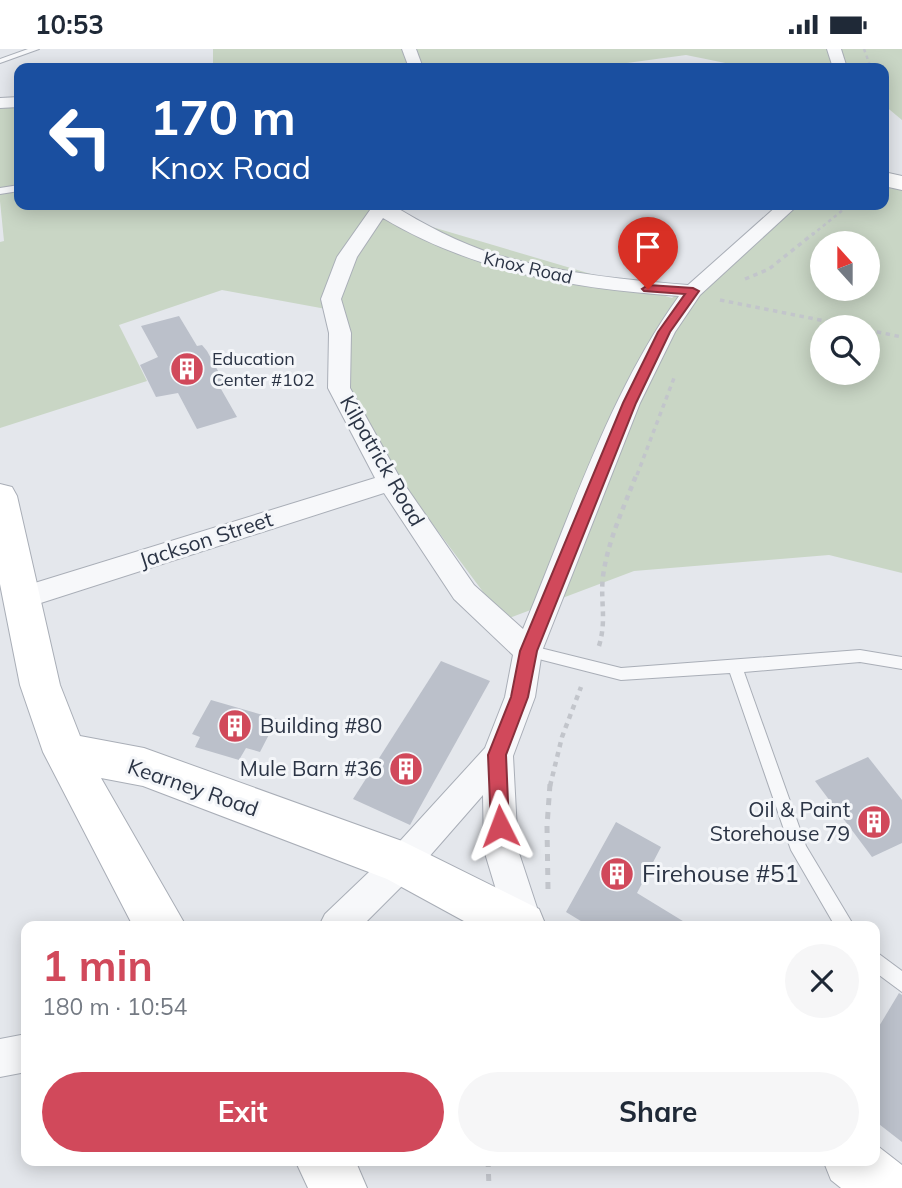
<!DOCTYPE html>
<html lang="en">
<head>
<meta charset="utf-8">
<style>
	:root { --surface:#fff; --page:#f6f6f7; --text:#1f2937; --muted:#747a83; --accent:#d1495b }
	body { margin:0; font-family:Mulish,sans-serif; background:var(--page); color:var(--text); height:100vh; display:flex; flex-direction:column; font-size:26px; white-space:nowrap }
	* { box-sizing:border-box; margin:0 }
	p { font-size:23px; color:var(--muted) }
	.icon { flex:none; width:38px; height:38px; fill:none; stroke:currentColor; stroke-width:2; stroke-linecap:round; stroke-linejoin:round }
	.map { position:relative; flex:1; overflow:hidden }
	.side { position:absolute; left:21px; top:872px; width:859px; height:245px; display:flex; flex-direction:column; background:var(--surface); border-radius:14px; box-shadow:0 4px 18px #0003 }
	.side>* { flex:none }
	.banner { position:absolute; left:14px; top:14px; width:875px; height:147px; border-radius:14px; box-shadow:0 4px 18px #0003; background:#1a4fa0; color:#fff; overflow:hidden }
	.needle { width:46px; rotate:339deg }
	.fabs { position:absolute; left:810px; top:182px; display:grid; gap:14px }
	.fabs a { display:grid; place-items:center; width:70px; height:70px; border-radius:50%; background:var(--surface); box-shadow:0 4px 18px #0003; font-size:35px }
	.pin { position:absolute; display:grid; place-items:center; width:60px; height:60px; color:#fff; margin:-72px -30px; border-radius:50% 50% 50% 0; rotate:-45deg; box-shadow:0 0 7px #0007 }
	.pin .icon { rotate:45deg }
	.me { position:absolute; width:77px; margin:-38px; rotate:357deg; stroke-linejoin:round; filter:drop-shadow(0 0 5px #0008) }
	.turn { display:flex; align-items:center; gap:24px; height:147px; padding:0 21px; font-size:32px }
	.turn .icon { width:91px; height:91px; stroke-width:2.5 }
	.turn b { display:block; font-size:49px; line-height:60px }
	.round { display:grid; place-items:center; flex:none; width:74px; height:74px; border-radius:37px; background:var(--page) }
	.headline { display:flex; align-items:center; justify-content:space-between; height:119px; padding:0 21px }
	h1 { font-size:42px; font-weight:700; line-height:52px; color:var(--accent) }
	.primary-button { display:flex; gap:14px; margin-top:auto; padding:14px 21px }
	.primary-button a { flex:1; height:80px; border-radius:42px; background:var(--accent); color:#fff; font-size:28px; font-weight:700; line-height:80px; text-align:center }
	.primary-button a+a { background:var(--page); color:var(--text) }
	.status { display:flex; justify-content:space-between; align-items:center; height:49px; padding:0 35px; background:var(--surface); direction:ltr }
	.status svg { height:19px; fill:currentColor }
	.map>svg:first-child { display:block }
	.green { fill:#c9d6c5; fill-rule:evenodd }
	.building { fill:#bbc0ca }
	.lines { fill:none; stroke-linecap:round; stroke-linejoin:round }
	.lane-casing { stroke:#a9aeb7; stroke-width:2 }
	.street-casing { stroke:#a9aeb7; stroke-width:2 }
	.secondary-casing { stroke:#a9aeb7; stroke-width:2 }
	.path-far3 { stroke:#c2c5cb; stroke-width:2.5; stroke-dasharray:3.5 3.5; stroke-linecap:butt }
	.path-far2 { stroke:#c2c5cb; stroke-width:3.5; stroke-dasharray:4.5 4.5; stroke-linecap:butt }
	.path-far1 { stroke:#c2c5cb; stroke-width:4.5; stroke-dasharray:5 5; stroke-linecap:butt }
	.path { stroke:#c2c5cb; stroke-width:5; stroke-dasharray:7 7; stroke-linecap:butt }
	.lane { fill:#f7f8fa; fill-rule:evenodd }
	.street { fill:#f7f8fa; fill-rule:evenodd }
	.secondary { fill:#fff; fill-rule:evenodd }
	.route { fill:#d1495b; stroke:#882f3b; stroke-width:2 }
	.labels { text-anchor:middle; stroke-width:6; stroke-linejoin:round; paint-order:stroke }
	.far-street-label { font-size:18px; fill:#2b3445; stroke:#f4f6f9 }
	.far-poi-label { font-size:18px; fill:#2b3445; stroke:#f4f6f9; text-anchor:start }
	.street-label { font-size:21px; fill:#2b3445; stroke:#f4f6f9 }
	.poi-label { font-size:21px; fill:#2b3445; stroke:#f4f6f9; text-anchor:end }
	.near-poi-label { font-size:24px; fill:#2b3445; stroke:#f4f6f9; text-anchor:start }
</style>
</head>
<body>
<div class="status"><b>10:53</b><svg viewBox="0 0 49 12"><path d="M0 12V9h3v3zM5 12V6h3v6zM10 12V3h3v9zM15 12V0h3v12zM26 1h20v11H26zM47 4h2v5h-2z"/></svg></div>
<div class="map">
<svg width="902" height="1139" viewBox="0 0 902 1139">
	<rect width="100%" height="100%" fill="#e4e7ec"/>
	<!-- green -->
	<g class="green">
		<path d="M 213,0 L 902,0 L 902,71 L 884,56 L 884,19 L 750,19 L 686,6 L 590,19 L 213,19 Z"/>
		<path d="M 19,54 L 19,156 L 370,156 L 368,159 L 672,249 L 785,156 L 884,156 L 884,138 L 902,141 L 902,524 L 829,506 L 634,522 L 504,571 L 347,360 L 337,262 L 222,241 L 119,276 L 147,332 L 0,379 L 0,193 L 4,192 L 0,152 L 0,55 ZM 822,194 L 868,194 L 868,240 L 822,240 ZM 822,278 L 868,278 L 868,324 L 822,324 Z"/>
	</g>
	<!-- building -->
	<g class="building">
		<path d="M 179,267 L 197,297 L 202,296 L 207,302 L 223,331 L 217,333 L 237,368 L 197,380 L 178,344 L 156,348 L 140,316 L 158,308 L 141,277 Z"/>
		<path d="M 441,612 L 490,632 L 410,776 L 353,750 Z"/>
		<path d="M 211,651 L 277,670 L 260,703 L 246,699 L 239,711 L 195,698 L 200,688 L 192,685 Z"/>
		<path d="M 868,708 L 902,751 L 902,794 L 872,808 L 815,732 Z"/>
		<path d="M 616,773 L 661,798 L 637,844 L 691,877 L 589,877 L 566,863 Z"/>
		<path d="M 899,944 L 902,946 L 902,1093 L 875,1072 L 875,984 Z"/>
	</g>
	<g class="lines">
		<!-- lane casing -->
		<g class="lane-casing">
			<g id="lane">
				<path d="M 28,0 L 39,0 L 0,14 L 0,10 Z"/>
				<path d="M 19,136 L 19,142 L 0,145 L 0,139 Z"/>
				<path d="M 528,596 L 621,619 L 860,601 L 902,608 L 902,620 L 860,613 L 744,623 L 806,797 L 854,877 L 835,877 L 791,801 L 730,624 L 621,631 L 523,606 L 521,602 L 523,598 Z"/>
				<path d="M 875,902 L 902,922 L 902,943 L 875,923 Z"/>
			</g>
		</g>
		<!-- street casing -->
		<g class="street-casing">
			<g id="street">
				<path d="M 402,0 L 416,0 L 423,19 L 409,19 Z"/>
				<path d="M 827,0 L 841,0 L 847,19 L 833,19 Z"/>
				<path d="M 19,48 L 19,58 L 0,59 L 0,49 Z"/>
				<path d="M 366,156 C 372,156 387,154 392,156 C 424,175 458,194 497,206 C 559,224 624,231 688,236 L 778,156 L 798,156 L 700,246 L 675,283 L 640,354 L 542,602 L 535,648 L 513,707 L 518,801 L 543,877 L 507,877 L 484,801 L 483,746 L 414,825 L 362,877 L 319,877 L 325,865 L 390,803 L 485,699 L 505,648 L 513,606 L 454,550 L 384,444 L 22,560 L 12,557 L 8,549 L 12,541 L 375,429 L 328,339 L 329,284 L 321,250 L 337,208 L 370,161 ZM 383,169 C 473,223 576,240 679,247 C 609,344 569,470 523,580 L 474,536 L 400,429 L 350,339 L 351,284 L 341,250 L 357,208 Z"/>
				<path d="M 26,985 L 26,1023 L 0,1028 L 0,990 Z"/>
			</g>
		</g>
		<!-- secondary casing -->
		<g class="secondary-casing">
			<g id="secondary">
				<path d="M 884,123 L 902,127 L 902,141 L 884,137 Z"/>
				<path d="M 0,435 L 12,438 L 17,447 L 60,636 L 80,687 L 144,699 L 402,792 L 539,860 L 546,877 L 473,877 L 387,830 L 143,737 L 101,729 L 186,877 L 133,877 L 43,703 L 20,636 L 0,535 Z"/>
				<path d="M 875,1095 L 902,1116 L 902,1139 L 841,1139 L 831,1131 L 823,1111 L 875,1111 Z"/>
				<path d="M 295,1111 L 355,1111 L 367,1139 L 308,1139 Z"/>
			</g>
		</g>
		<!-- path-far3 -->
		<g class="path-far3">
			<path d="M 864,0 L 871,19"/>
			<path d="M 812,186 L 849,156"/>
		</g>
		<!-- path-far2 -->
		<g class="path-far2">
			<path d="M 745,230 L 769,220 L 814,184"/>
			<path d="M 720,251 L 855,278"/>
			<path d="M 868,281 L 902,288"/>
			<path d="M 637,426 L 674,329"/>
		</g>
		<!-- path-far1 -->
		<g class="path-far1">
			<path d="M 599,597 C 607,570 600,553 603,527 C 608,491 624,458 637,424"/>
			<path d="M 550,737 L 562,688 L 581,638"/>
		</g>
		<!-- path -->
		<g class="path">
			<path d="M 548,840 L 547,777 L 550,735"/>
			<path d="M 488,1111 L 489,1139"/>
		</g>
		<!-- lane -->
		<use href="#lane" class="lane"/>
		<!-- street -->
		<use href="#street" class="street"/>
		<!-- secondary -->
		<use href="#secondary" class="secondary"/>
	</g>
	<!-- route -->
	<path class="route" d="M 648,236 L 693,239 L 699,242 L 670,283 L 636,354 L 537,602 L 528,648 L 506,706 L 509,777 L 507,783 L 500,786 L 493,783 L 491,777 L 488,706 L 511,648 L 520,602 L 623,354 L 658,283 L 685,245 L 644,242 L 642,240 Z"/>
	<!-- icons -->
	<defs>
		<g id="building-disc" transform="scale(1.75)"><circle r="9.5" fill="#d1495b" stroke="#f4f6f9"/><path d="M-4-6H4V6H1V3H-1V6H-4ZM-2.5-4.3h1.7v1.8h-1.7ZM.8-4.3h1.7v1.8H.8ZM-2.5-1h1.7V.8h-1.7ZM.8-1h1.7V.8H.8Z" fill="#fff"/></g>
	</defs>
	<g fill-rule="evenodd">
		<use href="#building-disc" x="187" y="320"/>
		<use href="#building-disc" x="235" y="677"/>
		<use href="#building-disc" x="406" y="720"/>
		<use href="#building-disc" x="874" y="773"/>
		<use href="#building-disc" x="617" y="825"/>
	</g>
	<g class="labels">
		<!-- far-street labels -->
		<g class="far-street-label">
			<text transform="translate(528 219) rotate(13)" y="6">Knox Road</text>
		</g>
		<!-- far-poi labels -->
		<g class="far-poi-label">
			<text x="212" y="316">Education<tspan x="212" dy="21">Center #102</tspan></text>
		</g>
		<!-- street labels -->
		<g class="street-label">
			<text transform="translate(382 412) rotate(60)" y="7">Kilpatrick Road</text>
			<text transform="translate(206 491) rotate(-18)" y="7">Jackson Street</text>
			<text transform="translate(193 739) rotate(19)" y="7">Kearney Road</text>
		</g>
		<!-- poi labels -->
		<g class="poi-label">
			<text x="260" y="684" text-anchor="start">Building #80</text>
			<text x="382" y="727">Mule Barn #36</text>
			<text x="850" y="768">Oil &amp; Paint<tspan x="850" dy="24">Storehouse 79</tspan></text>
		</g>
		<!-- near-poi labels -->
		<g class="near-poi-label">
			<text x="642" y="833">Firehouse #51</text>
		</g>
	</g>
</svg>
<div class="fabs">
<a><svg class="needle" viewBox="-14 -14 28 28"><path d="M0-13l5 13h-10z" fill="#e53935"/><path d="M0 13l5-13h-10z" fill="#747a83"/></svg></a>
<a><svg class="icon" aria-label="search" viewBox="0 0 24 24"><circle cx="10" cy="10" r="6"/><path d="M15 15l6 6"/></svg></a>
</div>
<div class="pin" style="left:648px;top:240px;background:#d93025"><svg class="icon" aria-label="arrive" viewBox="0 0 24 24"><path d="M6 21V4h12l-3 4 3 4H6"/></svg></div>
<svg class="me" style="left:500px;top:777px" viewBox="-20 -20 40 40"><path d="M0-17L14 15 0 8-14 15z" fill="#d1495b" stroke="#fff" stroke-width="4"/></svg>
<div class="banner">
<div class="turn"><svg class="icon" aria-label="left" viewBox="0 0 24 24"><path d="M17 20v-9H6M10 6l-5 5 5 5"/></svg><div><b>170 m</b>Knox Road</div></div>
</div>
<section class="side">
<div class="headline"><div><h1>1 min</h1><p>180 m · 10:54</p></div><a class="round"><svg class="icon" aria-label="close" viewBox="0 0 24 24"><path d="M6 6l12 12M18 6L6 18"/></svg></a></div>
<div class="primary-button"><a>Exit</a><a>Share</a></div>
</section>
</div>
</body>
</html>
